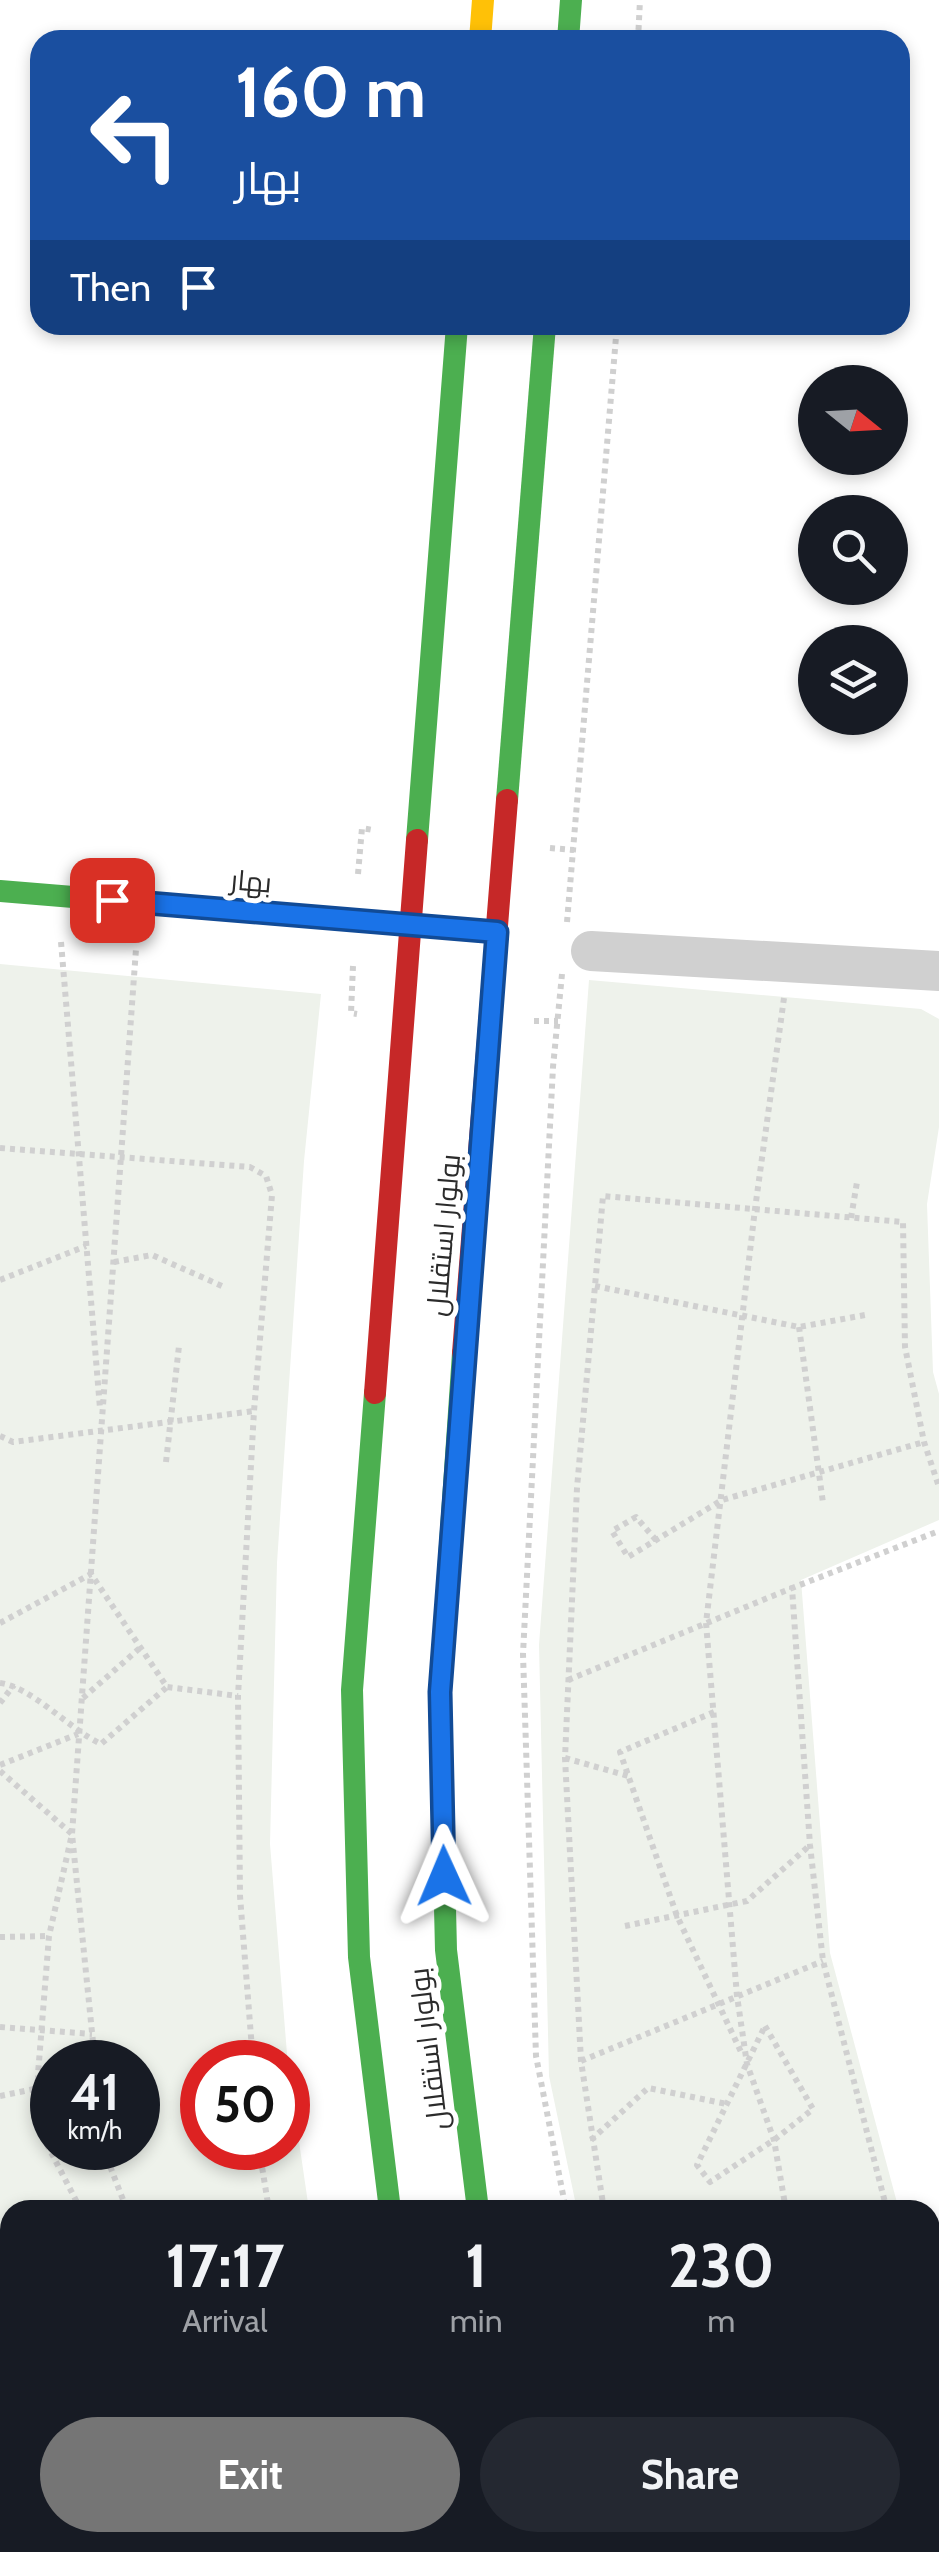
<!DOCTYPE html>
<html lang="en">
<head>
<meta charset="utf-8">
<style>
	:root { --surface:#171b24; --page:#242831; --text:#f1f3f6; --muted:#9ea1a6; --accent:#757575 }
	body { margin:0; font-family:Cabin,Cairo,sans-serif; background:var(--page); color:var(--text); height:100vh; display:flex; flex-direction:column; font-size:38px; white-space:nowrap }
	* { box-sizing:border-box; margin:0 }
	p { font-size:32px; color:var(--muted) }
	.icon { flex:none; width:55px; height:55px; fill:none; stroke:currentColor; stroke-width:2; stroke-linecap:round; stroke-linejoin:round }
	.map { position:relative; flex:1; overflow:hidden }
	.sheet { position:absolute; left:0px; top:2200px; width:940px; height:352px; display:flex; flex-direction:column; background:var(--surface); border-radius:30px 30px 0 0; box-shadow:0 5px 15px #0003 }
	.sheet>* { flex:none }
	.banner { position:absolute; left:30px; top:30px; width:880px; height:305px; border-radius:30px; box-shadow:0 5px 15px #0003; background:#1a4fa0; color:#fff; overflow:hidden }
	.needle { width:65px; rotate:108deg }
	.fabs { position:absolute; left:798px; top:365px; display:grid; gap:20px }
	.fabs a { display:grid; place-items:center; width:110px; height:110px; border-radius:50%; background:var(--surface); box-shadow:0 5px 15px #0003; font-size:50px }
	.speed { position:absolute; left:30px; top:2040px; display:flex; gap:20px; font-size:50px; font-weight:700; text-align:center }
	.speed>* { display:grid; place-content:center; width:130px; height:130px; border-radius:50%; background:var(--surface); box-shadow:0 5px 15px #0003; line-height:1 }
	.speed small { font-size:25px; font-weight:400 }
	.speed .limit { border:15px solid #d22; background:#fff; color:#111 }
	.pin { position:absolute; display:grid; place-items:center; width:85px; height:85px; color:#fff; margin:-42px; border-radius:20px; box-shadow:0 5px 15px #0006 }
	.me { position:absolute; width:110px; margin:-55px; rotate:359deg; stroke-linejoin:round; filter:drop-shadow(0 0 8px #0008) }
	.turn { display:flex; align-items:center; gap:35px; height:210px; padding:0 40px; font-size:45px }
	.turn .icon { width:130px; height:130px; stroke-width:2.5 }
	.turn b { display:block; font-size:70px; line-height:85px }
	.then { display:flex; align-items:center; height:95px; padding:0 40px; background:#0003; gap:20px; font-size:38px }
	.eta { display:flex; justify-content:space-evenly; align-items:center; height:170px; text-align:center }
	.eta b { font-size:60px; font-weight:700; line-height:70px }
	.button { display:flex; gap:20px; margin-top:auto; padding:20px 40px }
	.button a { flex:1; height:115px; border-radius:60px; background:var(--accent); color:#fff; font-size:40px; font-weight:700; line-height:115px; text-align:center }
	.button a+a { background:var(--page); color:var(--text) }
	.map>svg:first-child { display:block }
	.green { fill:#eef2eb; fill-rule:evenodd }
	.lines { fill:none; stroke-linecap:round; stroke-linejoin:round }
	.path { stroke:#d0d0d0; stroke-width:6; stroke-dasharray:5 5; stroke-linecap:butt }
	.street { stroke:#d0d0d0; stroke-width:40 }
	.fast { stroke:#4caf50; stroke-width:22 }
	.slow { stroke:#ffc107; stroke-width:22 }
	.jam { stroke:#c62828; stroke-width:22 }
	.route-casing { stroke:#114b97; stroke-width:25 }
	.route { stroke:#1a73e8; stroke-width:18 }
	.labels { text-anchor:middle; stroke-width:10; stroke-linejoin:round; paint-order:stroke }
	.street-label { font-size:28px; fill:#2b2b2b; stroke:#fff }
</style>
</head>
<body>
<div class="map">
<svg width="939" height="2552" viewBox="0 0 939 2552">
	<rect width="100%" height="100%" fill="#fff"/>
	<!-- green -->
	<g class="green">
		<path d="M 0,964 L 321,994 L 304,1161 L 277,1563 L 270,1844 L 288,2066 L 309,2210 L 10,2210 L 10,2370 L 0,2365 ZM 52,2062 L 138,2062 L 138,2148 L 52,2148 ZM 202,2062 L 288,2062 L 288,2148 L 202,2148 Z"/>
		<path d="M 589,980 L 921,1009 L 939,1019 L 939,1127 L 927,1204 L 933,1372 L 939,1394 L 939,1520 L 801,1580 L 830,1953 L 899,2210 L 577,2210 L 549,2076 L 539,1645 Z"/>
		<path d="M 930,2288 L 939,2310 L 939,2552 L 660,2552 L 656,2543 L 930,2542 Z"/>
		<path d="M 10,2537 L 10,2542 L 382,2542 L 385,2552 L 0,2552 L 0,2541 Z"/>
	</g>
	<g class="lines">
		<!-- path -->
		<g class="path">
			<path d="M 638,40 L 640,0"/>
			<path d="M 550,848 L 574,850"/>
			<path d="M 358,874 L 362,828 L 373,830"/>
			<path d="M 567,922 L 617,325"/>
			<path d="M 61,942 L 100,1408"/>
			<path d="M 353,966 L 351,1013 L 357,1014"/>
			<path d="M 562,974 L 553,1067 L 523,1654 L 536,2056 L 566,2210"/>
			<path d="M 784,998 L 755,1209 L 706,1623 L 737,1996 L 747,2064 L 774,2140 L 786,2210"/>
			<path d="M 534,1021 L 558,1021"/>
			<path d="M 0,1148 L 250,1167 L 266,1176 L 272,1195 L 254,1411 L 238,1696 L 240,1896 L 253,2062"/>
			<path d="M 851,1218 L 857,1182"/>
			<path d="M 114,1262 L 152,1255 L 222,1286"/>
			<path d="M 0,1280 L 86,1246"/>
			<path d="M 595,1286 L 799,1327 L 865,1315"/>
			<path d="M 799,1327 L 823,1503"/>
			<path d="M 0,1436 L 13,1442 L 254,1411"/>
			<path d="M 166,1462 L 179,1346"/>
			<path d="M 656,1540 L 636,1517 L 612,1531 L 628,1557 L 722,1500 L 924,1442"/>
			<path d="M 0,1623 L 91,1574 L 167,1687 L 238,1696"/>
			<path d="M 568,1680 L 792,1588"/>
			<path d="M 0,1683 C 32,1687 69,1729 101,1744 L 167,1687"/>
			<path d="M 83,1698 L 141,1647"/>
			<path d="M 0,1703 L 14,1685"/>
			<path d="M 714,1712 L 620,1752 L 677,1916 L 742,2054"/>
			<path d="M 565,1758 L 628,1776"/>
			<path d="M 0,1765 L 78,1734"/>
			<path d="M 0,1771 L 72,1834 L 49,1936 L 38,2074 L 41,2133 L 81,2210"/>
			<path d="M 625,1926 L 747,1901 L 809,1846"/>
			<path d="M 0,1937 L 49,1936"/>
			<path d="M 765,2026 L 813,2109 L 774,2140 L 710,2182 L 697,2165 Z"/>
			<path d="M 0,2027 L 92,2034"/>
			<path d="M 581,2061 L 823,1961"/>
			<path d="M 95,2062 L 72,1834 L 136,949"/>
			<path d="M 0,2096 L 39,2088"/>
			<path d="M 591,2140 L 648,2088 L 727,2104"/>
			<path d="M 103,2148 L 127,2210"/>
			<path d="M 259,2148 L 269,2210"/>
			<path d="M 604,2210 L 581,2061 L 565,1758 L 577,1488 L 603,1196 L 903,1222 L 905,1347 L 924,1442 L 939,1487"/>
			<path d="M 887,2210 L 823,1961 L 810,1845 L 792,1588 L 939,1531"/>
			<path d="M 930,2315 L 939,2336"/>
			<path d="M 0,2316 L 10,2316"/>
			<path d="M 930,2482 L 939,2478"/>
			<path d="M 142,2542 L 142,2552"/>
			<path d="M 281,2542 L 281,2552"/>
			<path d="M 347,2542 L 350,2552"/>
			<path d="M 644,2542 L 647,2552"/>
			<path d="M 687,2542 L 690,2552"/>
			<path d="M 854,2542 L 857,2552"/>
			<path d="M 877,2542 L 882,2546 L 883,2542"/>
			<path d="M 190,2552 L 192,2542"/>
			<path d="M 770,2552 L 791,2542"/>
			<path d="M 926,2552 L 939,2549"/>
		</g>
		<!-- street -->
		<g class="street">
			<path d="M 591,951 L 939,971"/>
			<path d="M 0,2416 L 10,2430"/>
			<path d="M 0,2491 L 10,2476"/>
		</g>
		<!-- fast -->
		<g class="fast">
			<path d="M 568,40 L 571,0"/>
			<path d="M 507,800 L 545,325"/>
			<path d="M 417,840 L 457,325"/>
			<path d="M 0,891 L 497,932"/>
			<path d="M 463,1353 L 440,1692 L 446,1950 L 478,2210"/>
			<path d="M 375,1393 L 352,1690 L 359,1957 L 390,2210"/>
		</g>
		<!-- slow -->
		<g class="slow">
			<path d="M 480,40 L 483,0"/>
			<path d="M 559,2542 L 562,2552"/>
		</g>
		<!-- jam -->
		<g class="jam">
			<path d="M 463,1353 L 507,800"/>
			<path d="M 375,1393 L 417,840"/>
			<path d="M 466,2542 L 470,2552"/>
		</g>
	</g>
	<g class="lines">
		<!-- route casing -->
		<g class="route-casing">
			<path id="route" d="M 112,900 L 497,932 L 440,1692 L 444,1876"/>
		</g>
		<!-- route -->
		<use href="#route" class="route"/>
	</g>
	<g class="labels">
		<!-- street labels -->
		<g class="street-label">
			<text transform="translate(251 881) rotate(5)" y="10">بهار</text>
			<text transform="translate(443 1235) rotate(-85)" y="10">بولوار استقلال</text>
			<text transform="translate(428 2049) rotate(-97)" y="10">بولوار استقلال</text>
		</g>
	</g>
</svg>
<div class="fabs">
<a><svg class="needle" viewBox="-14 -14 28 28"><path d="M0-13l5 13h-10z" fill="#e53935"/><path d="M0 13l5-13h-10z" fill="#9ea1a6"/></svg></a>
<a><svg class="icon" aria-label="search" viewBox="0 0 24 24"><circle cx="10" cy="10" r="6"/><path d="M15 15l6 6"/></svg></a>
<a><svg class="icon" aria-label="layers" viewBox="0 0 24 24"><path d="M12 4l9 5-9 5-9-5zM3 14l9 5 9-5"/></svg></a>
</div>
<div class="speed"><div>41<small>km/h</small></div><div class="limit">50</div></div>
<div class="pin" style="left:112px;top:900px;background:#d93025"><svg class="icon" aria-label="arrive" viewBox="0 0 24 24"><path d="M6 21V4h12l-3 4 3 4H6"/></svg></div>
<svg class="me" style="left:444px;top:1876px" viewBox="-20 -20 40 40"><path d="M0-17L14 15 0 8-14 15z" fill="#1a73e8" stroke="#fff" stroke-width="4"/></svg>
<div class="banner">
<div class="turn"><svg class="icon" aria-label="left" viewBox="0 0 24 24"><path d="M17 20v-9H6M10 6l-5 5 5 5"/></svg><div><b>160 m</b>بهار</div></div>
<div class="then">Then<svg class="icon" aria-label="arrive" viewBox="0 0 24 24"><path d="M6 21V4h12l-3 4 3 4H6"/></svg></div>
</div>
<section class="sheet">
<div class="eta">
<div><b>17:17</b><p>Arrival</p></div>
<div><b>1</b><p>min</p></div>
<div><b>230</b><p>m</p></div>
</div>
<div class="button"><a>Exit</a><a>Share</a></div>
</section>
</div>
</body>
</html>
